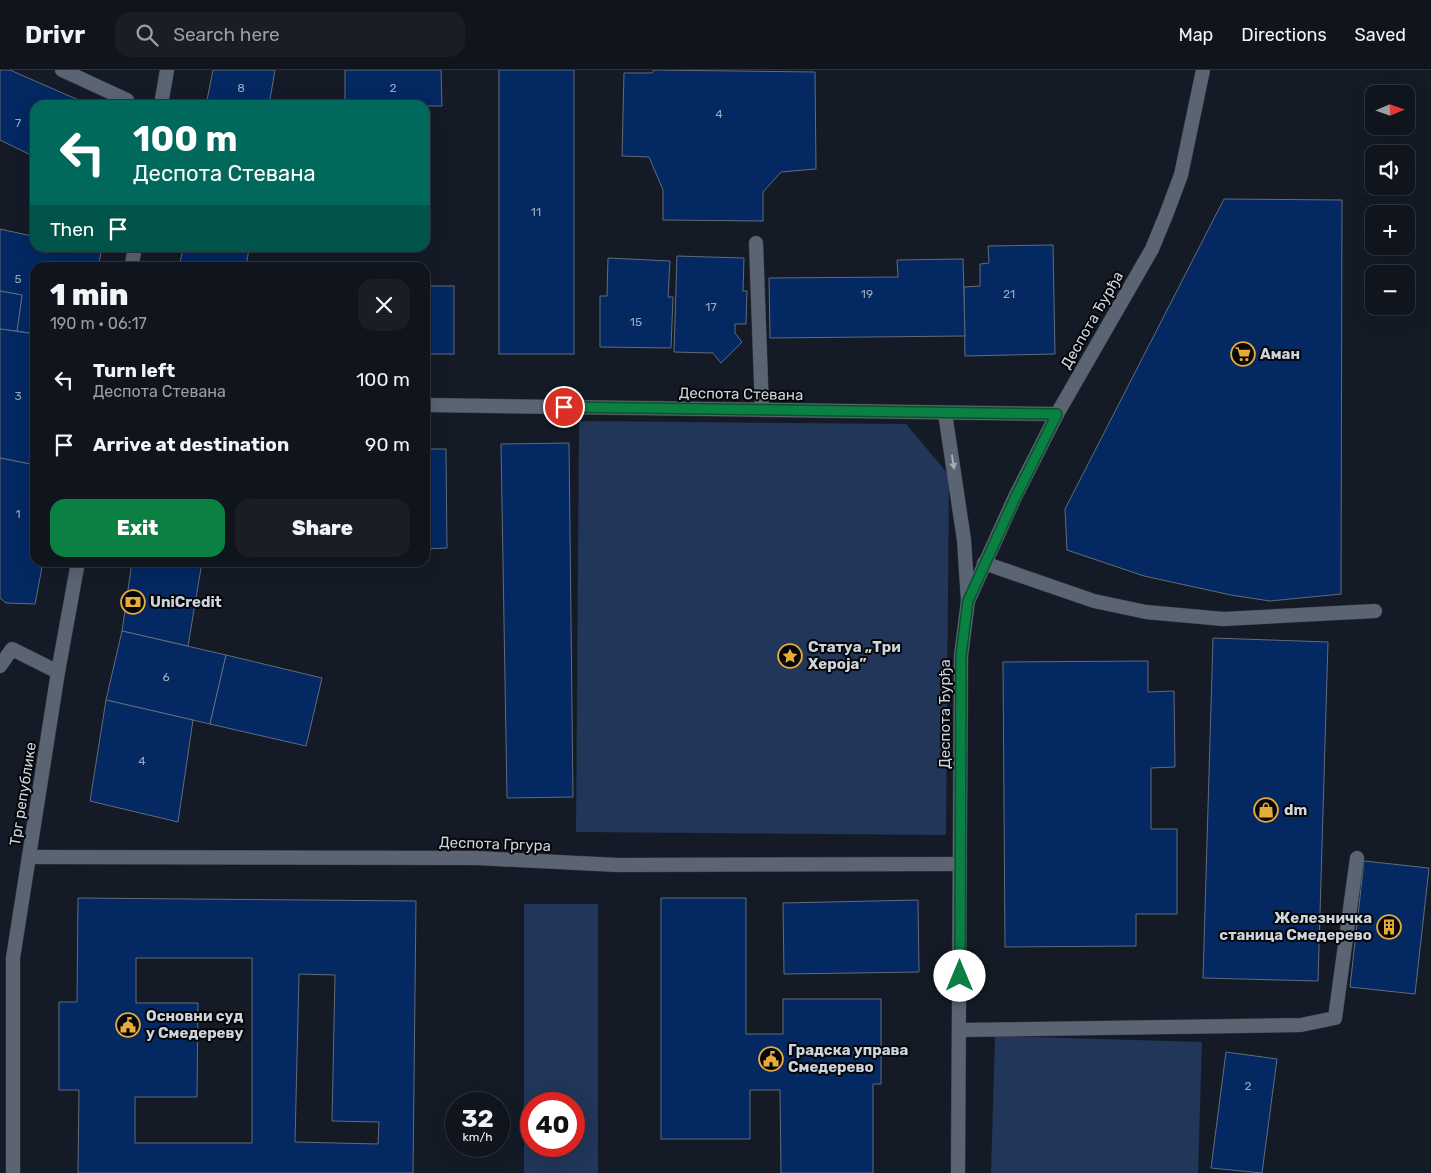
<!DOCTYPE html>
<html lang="en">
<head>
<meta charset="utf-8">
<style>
	:root { --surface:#0f141d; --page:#181d26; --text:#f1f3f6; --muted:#9b9ea4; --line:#2f333b; --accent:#0b8043 }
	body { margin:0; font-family:Rubik,sans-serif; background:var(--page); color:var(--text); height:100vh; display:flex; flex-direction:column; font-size:19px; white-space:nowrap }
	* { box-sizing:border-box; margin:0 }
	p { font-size:16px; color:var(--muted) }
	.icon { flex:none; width:28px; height:28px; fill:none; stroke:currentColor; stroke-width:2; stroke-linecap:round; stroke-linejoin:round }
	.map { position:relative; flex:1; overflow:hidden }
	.sheet { position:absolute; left:30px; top:192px; width:400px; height:305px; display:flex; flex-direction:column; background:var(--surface); border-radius:15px; box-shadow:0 5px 20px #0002,0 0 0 1px var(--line) }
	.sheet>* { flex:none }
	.top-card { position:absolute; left:30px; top:30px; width:400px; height:152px; border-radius:15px; box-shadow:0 5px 20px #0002,0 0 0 1px var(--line); background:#00695c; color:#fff; overflow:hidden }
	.needle { width:32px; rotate:88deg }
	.fabs { position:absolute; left:1365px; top:15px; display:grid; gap:10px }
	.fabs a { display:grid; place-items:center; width:50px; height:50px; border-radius:10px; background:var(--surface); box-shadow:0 5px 20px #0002,0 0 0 1px var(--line); font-size:25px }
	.speed { position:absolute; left:445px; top:1022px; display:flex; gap:10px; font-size:25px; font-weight:700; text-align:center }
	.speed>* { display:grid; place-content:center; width:65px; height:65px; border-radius:50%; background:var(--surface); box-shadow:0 5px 20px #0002,0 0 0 1px var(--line); line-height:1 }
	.speed small { font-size:12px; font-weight:400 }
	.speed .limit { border:8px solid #d22; background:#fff; color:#111 }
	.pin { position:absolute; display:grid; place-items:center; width:42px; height:42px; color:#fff; margin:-21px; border:2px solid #fff; border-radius:50%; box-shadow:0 1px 5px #0007 }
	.me { position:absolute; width:55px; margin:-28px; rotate:0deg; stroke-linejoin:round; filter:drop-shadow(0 0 4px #0008) }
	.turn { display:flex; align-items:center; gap:18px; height:105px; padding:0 20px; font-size:22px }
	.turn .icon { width:65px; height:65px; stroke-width:2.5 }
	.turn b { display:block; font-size:35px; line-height:42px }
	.then { display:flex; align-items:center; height:48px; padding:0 20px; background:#0003; gap:10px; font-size:19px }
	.round { display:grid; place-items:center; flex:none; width:52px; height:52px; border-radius:15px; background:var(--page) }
	.summary { display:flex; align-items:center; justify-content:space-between; height:85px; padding:0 20px }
	h1 { font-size:30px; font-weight:800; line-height:38px }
	.action { display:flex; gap:10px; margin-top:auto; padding:10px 20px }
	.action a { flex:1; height:58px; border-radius:15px; background:var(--accent); color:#fff; font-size:20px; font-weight:800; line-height:58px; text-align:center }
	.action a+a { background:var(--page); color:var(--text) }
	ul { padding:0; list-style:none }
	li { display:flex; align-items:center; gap:15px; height:65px; padding:0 20px }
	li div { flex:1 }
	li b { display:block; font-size:19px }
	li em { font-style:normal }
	header { display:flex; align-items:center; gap:30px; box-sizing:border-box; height:70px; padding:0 25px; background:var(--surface); border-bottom:1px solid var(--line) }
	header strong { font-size:24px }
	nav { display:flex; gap:28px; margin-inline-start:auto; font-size:18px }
	.search { width:350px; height:45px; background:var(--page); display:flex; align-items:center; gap:12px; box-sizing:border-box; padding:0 18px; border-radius:15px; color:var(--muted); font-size:19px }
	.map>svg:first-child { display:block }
	.green { fill:#213658; fill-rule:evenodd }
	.building { fill:#032862; stroke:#626b7a; fill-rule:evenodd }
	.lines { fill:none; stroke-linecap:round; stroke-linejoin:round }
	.service-casing { stroke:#333740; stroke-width:15 }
	.pedestrian-casing { stroke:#333740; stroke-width:15 }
	.minor-casing { stroke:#333740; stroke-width:15 }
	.tertiary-casing { stroke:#333740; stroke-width:15 }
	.service { stroke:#5a6472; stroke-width:14 }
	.pedestrian { stroke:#5a6472; stroke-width:14 }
	.minor { stroke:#5a6472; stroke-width:14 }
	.tertiary { stroke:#5a6472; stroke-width:14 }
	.oneway { fill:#a5adb7 }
	.route-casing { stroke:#07532c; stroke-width:12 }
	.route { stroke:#0b8043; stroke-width:9 }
	.labels { text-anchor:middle; stroke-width:4; stroke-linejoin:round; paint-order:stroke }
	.number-label { font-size:12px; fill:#9ba9be }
	.street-label { font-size:15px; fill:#ced4dc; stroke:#04060a }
	.poi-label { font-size:15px; font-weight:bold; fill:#ced4dc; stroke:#04060a; text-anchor:start }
</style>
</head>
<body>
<header>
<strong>Drivr</strong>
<div class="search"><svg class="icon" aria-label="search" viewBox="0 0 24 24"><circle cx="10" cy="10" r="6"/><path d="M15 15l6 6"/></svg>Search here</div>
<nav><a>Map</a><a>Directions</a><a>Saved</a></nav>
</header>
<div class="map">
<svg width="1431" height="1103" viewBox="0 0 1431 1103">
	<rect width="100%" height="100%" fill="#141b27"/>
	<!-- green -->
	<g class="green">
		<path d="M 579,351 L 906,354 L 949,405 L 946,765 L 576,762 Z"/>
		<path d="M 524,834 L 598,834 L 598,1103 L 524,1103 ZM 531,1034 L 574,1034 L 574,1076 L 531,1076 Z"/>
		<path d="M 995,966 L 1202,972 L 1198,1103 L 991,1103 Z"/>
	</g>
	<!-- building -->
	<g class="building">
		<path d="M 0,0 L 10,0 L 90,35 L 35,35 L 35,87 L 0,70 Z"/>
		<path d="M 213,0 L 275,0 L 269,35 L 206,35 Z"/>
		<path d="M 345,0 L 441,0 L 442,36 L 345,35 Z"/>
		<rect x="499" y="0" width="75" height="284"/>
		<path d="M 654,0 L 815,2 L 816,99 L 781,102 L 763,122 L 763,151 L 663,150 L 663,120 L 649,87 L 622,86 L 624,3 L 652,3 Z"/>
		<path d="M 1224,129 L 1342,130 L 1341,524 L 1270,531 L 1231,525 L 1144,506 L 1067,480 L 1065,439 Z"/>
		<path d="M 35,151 L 35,178 L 102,178 L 98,198 L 35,198 L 35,264 L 17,261 L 22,225 L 0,221 L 0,159 L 32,166 Z"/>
		<path d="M 1053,175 L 1055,284 L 965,286 L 964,217 L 980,216 L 980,194 L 989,193 L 988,176 Z"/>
		<path d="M 183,178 L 249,178 L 246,198 L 179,198 Z"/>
		<path d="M 677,186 L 744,188 L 743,221 L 747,221 L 746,254 L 735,254 L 735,263 L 742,272 L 721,293 L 713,283 L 674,282 Z"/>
		<path d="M 608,188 L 670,191 L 668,227 L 673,227 L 671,278 L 600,277 L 600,226 L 607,226 Z"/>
		<path d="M 963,189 L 965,266 L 770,268 L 769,208 L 898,207 L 897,190 Z"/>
		<rect x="425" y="216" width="29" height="68"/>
		<path d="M 0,221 L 22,225 L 17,261 L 0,259 Z"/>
		<path d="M 0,259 L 35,264 L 35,395 L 0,388 Z"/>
		<path d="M 569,373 L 573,727 L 507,728 L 501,374 Z"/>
		<path d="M 425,379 L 446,379 L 447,478 L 425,479 Z"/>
		<path d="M 0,388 L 35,395 L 35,492 L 43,492 L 35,534 L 6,533 L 0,528 Z"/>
		<path d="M 132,492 L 202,492 L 188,576 L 122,561 Z"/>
		<path d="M 122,561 L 226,585 L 210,654 L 106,630 Z"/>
		<path d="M 1213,568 L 1328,572 L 1318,911 L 1203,908 Z"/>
		<path d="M 226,585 L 322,608 L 306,676 L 210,654 Z"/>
		<path d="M 1148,591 L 1148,622 L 1174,621 L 1175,697 L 1151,698 L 1151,759 L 1177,759 L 1177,844 L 1136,844 L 1136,876 L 1005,877 L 1003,592 Z"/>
		<path d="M 106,630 L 193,650 L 178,752 L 90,731 Z"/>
		<path d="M 1364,791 L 1429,798 L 1415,924 L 1350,917 Z"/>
		<path d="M 78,828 L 416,831 L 413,1103 L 78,1103 L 79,1020 L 59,1020 L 59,932 L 77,932 ZM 136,888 L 252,888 L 252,1073 L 135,1073 L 135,1027 L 197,1027 L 198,933 L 136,933 ZM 299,904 L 335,905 L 332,1051 L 379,1052 L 378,1074 L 295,1072 Z"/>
		<path d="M 661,828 L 746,828 L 746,964 L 783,964 L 783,929 L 881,929 L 881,1014 L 873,1014 L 873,1103 L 781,1103 L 780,1020 L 750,1020 L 750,1069 L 661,1069 Z"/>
		<path d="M 918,830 L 919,902 L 784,904 L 783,833 Z"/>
		<path d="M 1226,982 L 1277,989 L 1262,1103 L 1211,1098 Z"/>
	</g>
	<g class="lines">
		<!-- service casing -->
		<g class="service-casing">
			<g id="service">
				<path d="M 984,493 L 1094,531 L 1146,542 L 1223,549 L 1375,541"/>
				<path d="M 960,960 L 1301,955 L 1335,948 L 1357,788"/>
			</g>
		</g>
		<!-- pedestrian casing -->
		<g class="pedestrian-casing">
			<g id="pedestrian">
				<path d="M 161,35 L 167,0"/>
				<path d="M 131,198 L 135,178"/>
				<path d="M 0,596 L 12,579 L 58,602"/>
				<path d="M 29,787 L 477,788"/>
				<path d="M 13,1103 L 13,888 L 58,602 L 78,492"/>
			</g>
		</g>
		<!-- minor casing -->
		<g class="minor-casing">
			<g id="minor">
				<path d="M 62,0 L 127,30"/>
				<path d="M 756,173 L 762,340"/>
				<path d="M 425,335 L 1057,344"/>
				<path d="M 945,343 L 964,470 L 968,531"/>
				<path d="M 477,788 L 617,795 L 960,794"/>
			</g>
		</g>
		<!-- tertiary casing -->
		<g class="tertiary-casing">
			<path id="tertiary" d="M 958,1103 L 961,586 L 968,531 L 1015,427 L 1057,344 L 1152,179 L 1166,145 L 1181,105 L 1203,0"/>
		</g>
		<!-- service -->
		<use href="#service" class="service"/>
		<!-- pedestrian -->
		<use href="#pedestrian" class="pedestrian"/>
		<!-- minor -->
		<use href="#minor" class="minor"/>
		<!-- tertiary -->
		<use href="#tertiary" class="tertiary"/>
	</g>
	<!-- one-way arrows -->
	<defs><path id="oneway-solid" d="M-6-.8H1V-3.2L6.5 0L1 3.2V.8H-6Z" transform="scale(1.25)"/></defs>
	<use class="oneway" href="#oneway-solid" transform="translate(953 392) rotate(81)"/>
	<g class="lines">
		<!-- route casing -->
		<g class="route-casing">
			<path id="route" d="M 564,337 L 1057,344 L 1015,428 L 968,531 L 961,586 L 960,906"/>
		</g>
		<!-- route -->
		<use href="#route" class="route"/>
	</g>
	<!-- icons -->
	<defs>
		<g id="supermarket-ring" transform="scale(1.25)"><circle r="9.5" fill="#04060a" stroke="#e8ab37" stroke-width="1.5"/><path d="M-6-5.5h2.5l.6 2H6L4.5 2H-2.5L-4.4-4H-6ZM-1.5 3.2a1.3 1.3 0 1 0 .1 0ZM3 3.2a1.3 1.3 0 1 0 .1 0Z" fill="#e8ab37"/></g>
		<g id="bank-ring" transform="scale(1.25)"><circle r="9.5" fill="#04060a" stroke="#e8ab37" stroke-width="1.5"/><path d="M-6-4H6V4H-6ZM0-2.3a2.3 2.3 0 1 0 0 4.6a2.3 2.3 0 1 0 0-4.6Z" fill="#e8ab37"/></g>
		<g id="sight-ring" transform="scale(1.25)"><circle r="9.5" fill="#04060a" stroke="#e8ab37" stroke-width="1.5"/><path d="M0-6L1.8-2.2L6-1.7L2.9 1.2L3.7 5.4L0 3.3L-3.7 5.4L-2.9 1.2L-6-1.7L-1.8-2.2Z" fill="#e8ab37"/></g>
		<g id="shop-ring" transform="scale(1.25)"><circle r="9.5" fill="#04060a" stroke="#e8ab37" stroke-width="1.5"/><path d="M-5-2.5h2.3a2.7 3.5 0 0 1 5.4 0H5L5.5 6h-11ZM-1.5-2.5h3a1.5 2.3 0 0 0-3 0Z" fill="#e8ab37"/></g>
		<g id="building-ring" transform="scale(1.25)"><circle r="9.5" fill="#04060a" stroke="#e8ab37" stroke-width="1.5"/><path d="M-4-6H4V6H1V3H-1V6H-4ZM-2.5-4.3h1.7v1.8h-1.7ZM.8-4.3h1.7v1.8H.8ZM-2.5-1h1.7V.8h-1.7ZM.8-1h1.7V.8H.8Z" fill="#e8ab37"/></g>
		<g id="civic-ring" transform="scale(1.25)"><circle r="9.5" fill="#04060a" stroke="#e8ab37" stroke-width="1.5"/><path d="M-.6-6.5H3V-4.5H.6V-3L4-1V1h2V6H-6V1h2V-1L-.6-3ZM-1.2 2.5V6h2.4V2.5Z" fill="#e8ab37"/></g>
	</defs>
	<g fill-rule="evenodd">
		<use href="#supermarket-ring" x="1243" y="284"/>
		<use href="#bank-ring" x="133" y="532"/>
		<use href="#sight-ring" x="790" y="586"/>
		<use href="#shop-ring" x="1266" y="740"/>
		<use href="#building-ring" x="1389" y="857"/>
		<use href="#civic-ring" x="128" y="955"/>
		<use href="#civic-ring" x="771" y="989"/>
	</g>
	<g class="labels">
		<!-- number labels -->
		<g class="number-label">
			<text x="241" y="22">8</text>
			<text x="393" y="22">2</text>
			<text x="719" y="48">4</text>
			<text x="18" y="57">7</text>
			<text x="536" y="146">11</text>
			<text x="18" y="213">5</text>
			<text x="867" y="228">19</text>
			<text x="1009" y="228">21</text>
			<text x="711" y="241">17</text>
			<text x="636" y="256">15</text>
			<text x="18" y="330">3</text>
			<text x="18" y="448">1</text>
			<text x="166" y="611">6</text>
			<text x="142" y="695">4</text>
			<text x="1248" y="1020">2</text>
		</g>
		<!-- street labels -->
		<g class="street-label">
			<text transform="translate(1092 250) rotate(-60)" y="5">Деспота Ђурђа</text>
			<text transform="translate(741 324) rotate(1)" y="5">Деспота Стевана</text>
			<text transform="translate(945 644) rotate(-90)" y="5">Деспота Ђурђа</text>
			<text transform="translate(23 724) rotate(-81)" y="5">Трг републике</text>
			<text transform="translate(495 774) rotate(2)" y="5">Деспота Гргура</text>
		</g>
		<!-- poi labels -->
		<g class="poi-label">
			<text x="1260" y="289">Аман</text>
			<text x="150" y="537">UniCredit</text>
			<text x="808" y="582">Статуа „Три<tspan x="808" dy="17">Хероја”</tspan></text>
			<text x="1284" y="745">dm</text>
			<text x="1372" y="853" text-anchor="end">Железничка<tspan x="1372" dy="17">станица Смедерево</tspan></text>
			<text x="146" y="951">Основни суд<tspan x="146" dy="17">у Смедереву</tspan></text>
			<text x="788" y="985">Градска управа<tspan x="788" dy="17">Смедерево</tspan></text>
		</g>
	</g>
</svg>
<div class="fabs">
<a><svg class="needle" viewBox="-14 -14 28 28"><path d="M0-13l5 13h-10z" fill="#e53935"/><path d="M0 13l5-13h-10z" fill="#9b9ea4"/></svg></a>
<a><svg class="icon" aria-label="sound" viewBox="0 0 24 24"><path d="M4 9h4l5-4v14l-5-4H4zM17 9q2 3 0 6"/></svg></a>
<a>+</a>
<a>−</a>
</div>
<div class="speed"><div>32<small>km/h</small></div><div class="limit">40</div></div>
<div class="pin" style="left:564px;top:337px;background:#d93025"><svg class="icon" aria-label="arrive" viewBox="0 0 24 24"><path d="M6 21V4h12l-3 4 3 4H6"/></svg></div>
<svg class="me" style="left:960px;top:906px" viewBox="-20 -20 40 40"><circle r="19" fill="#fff"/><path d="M0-13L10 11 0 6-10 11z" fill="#0b8043"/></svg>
<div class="top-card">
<div class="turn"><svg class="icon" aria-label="left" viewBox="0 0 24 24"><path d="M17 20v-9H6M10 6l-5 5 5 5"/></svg><div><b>100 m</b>Деспота Стевана</div></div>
<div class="then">Then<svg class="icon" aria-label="arrive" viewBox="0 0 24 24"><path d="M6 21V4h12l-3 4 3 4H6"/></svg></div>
</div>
<section class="sheet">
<div class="summary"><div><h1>1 min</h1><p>190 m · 06:17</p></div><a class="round"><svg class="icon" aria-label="close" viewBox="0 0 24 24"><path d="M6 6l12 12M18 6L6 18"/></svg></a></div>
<ul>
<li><svg class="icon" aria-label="left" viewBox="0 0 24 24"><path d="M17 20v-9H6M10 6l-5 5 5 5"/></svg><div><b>Turn left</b><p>Деспота Стевана</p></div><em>100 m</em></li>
<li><svg class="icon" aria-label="arrive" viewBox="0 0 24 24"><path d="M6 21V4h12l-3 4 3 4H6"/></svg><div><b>Arrive at destination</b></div><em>90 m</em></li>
</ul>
<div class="action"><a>Exit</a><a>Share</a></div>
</section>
</div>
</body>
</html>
